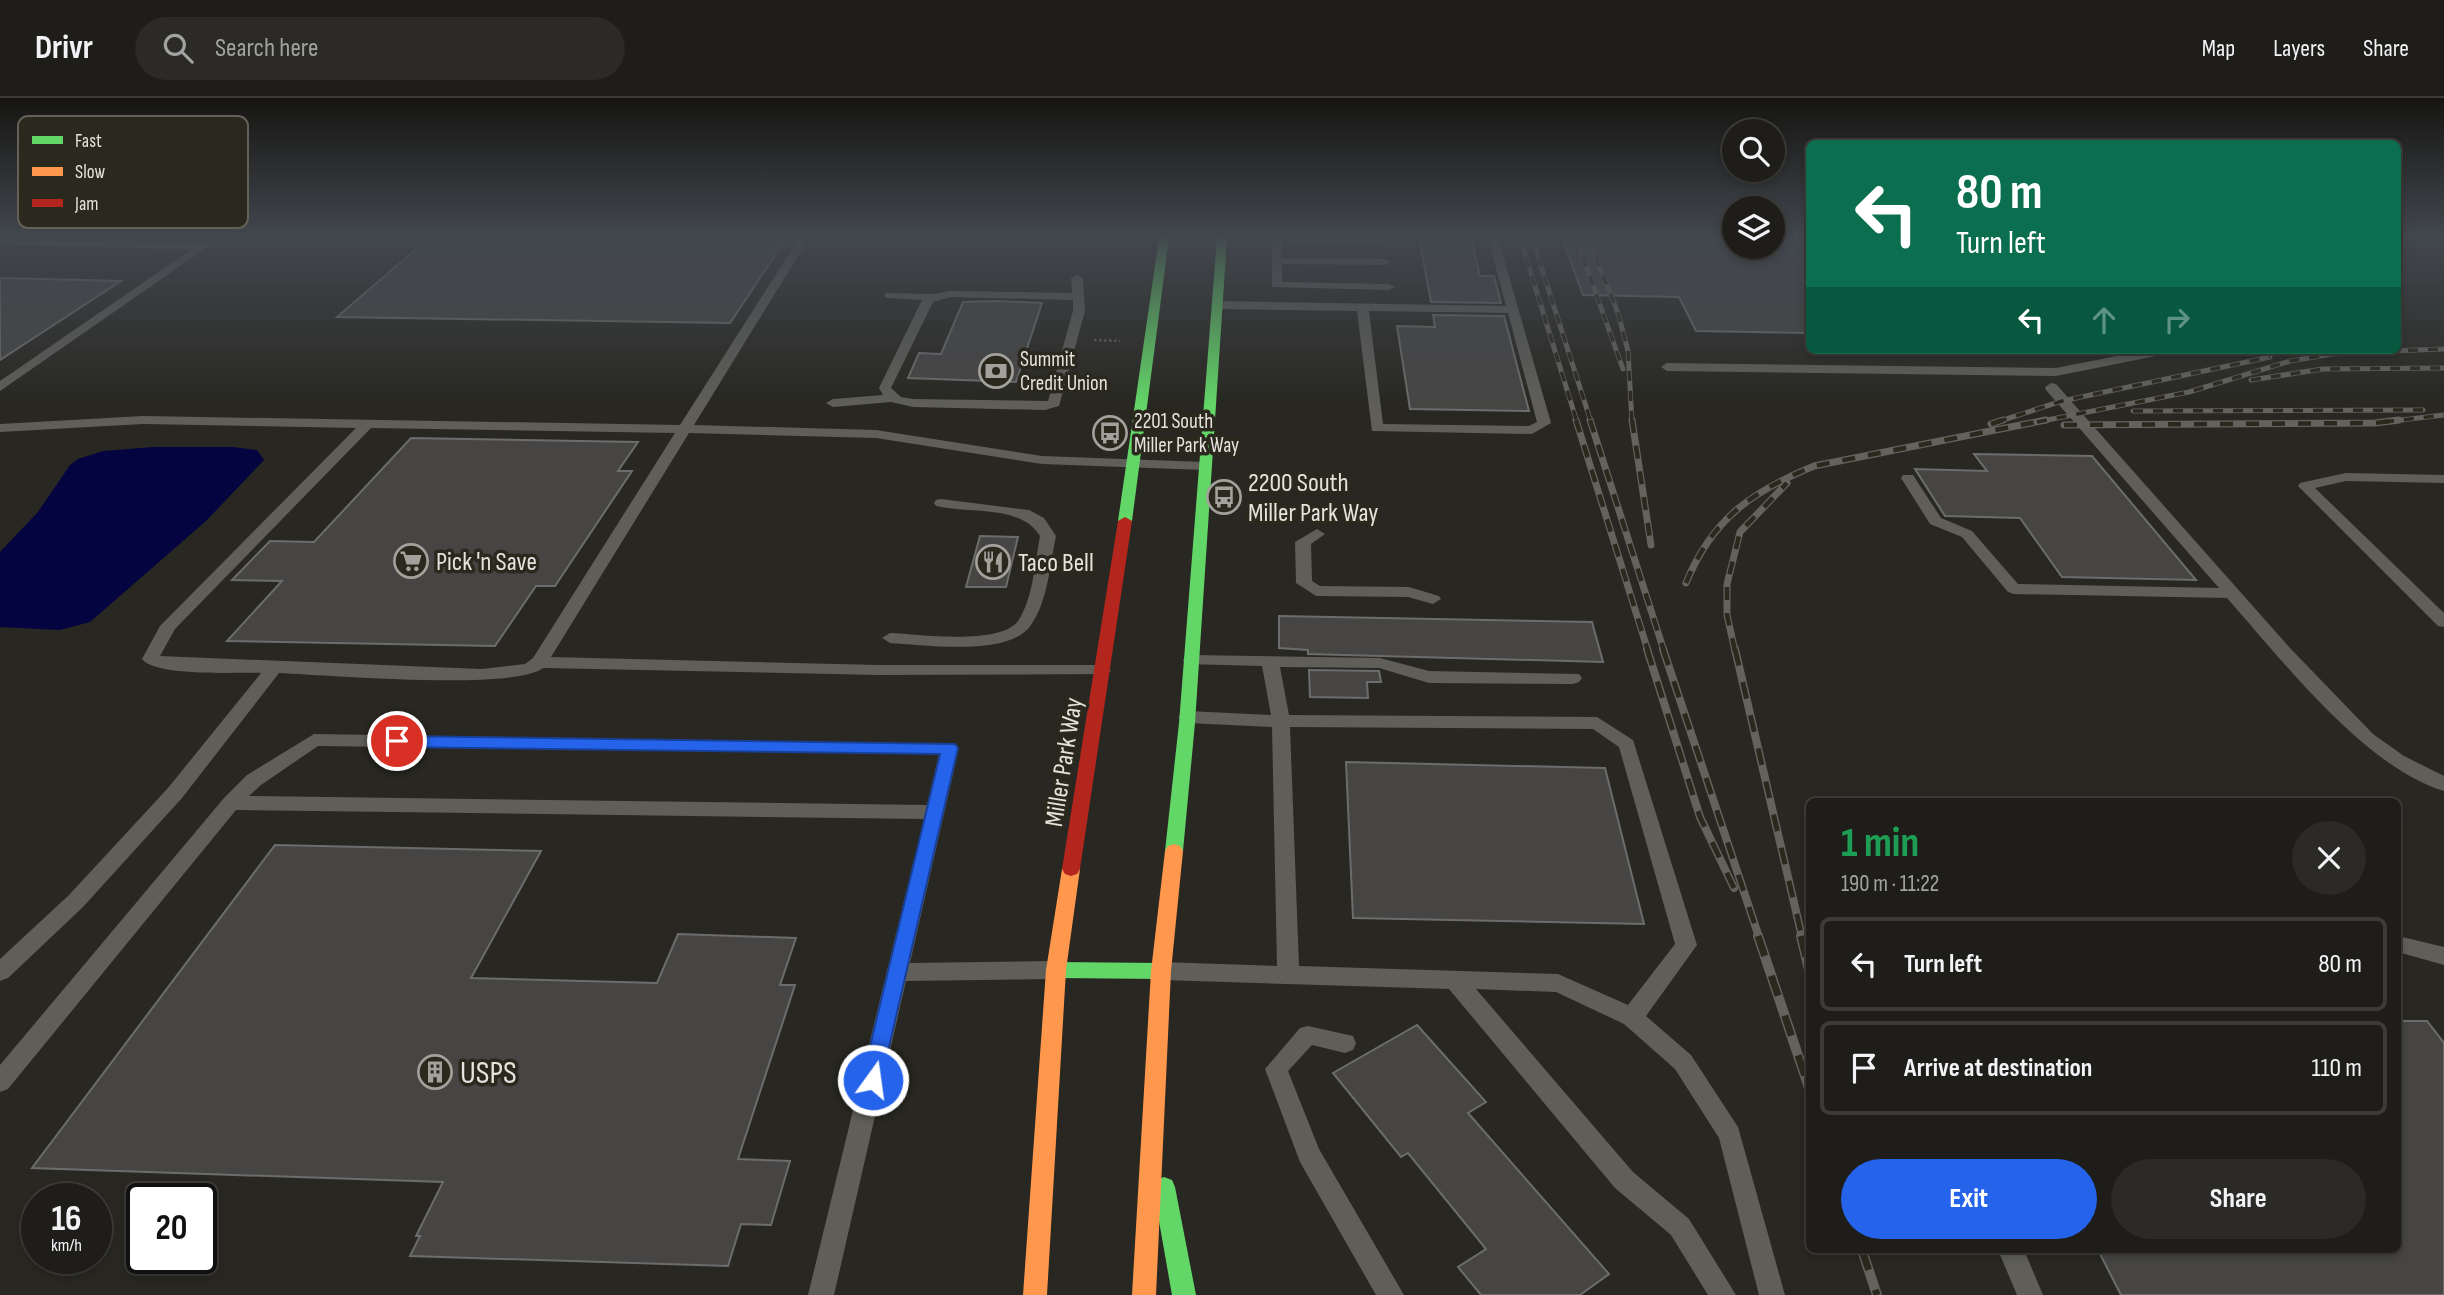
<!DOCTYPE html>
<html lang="en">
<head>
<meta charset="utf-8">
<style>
	:root { --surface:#1e1d19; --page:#2b2a26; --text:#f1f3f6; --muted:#a1a2a2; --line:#3c3b38; --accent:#2563eb }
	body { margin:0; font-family:"Sofia Sans Condensed",sans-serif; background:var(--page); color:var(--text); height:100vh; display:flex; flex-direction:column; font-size:26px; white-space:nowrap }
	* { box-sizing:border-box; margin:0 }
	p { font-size:23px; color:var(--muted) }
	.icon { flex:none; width:38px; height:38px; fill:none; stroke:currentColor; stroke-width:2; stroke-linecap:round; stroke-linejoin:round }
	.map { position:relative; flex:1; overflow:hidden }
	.sheet { position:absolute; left:1806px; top:700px; width:595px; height:455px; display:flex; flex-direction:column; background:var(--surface); border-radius:10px; box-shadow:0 4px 10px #0003,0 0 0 2px var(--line) }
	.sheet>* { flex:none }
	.banner { position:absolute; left:1806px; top:42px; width:595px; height:214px; border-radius:10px; box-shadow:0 4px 10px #0003,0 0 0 2px var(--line); background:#0b6e4f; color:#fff; overflow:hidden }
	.buttons { position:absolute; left:1722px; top:21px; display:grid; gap:14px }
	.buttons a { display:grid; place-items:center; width:63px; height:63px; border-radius:50%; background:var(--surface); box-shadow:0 4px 10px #0003,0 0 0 2px var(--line); font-size:35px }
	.speed { position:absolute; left:21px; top:1085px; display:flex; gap:14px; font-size:35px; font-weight:700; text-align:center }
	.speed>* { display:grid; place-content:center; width:91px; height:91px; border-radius:50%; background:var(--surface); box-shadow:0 4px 10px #0003,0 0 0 2px var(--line); line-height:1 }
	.speed small { font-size:18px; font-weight:400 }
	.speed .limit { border:4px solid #111; border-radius:10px; background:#fff; color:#111 }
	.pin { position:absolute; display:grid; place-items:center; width:60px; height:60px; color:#fff; margin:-30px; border:4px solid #fff; border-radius:50%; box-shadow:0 2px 7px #0007 }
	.me { position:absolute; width:77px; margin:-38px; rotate:14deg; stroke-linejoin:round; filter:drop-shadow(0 0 5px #0008) }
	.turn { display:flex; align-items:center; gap:24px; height:147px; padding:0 35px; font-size:32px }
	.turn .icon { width:91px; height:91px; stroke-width:2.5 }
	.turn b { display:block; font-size:49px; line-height:60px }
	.lanes { display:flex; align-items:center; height:66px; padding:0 35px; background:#0003; justify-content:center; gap:35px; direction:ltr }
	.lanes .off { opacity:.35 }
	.round { display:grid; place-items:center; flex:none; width:74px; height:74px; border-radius:37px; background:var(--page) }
	.head { display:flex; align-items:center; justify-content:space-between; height:119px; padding:0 35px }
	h1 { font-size:42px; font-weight:700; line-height:52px; color:#1e9e55 }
	.cta { display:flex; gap:14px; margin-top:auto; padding:14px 35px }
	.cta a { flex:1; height:80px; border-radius:42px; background:var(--accent); color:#fff; font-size:28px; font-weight:700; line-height:80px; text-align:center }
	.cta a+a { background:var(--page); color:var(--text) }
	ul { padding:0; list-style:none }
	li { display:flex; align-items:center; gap:21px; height:94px; margin:0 14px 10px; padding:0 21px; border:4px solid var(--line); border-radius:10px }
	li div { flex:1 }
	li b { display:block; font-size:26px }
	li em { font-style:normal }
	header { display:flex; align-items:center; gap:42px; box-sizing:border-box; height:98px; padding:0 35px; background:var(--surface); border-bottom:2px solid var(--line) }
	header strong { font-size:33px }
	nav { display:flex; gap:38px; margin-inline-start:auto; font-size:24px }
	.search { width:490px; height:63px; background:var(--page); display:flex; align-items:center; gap:18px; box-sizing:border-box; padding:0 24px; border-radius:38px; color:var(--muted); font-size:26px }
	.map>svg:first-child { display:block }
	.water { fill:#040440 }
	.building { fill:#464544; stroke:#6d6c6c; stroke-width:2 }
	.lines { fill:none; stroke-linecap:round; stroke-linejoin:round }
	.path { stroke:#5f5e5b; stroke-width:2.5; stroke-dasharray:2.5 2.5; stroke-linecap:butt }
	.lane { fill:#5f5e59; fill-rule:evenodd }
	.fast { fill:#63d668; fill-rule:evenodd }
	.slow { fill:#ff974d; fill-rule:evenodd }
	.jam { fill:#b3261e; fill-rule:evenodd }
	.rail-far3-casing { stroke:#63625d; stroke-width:5 }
	.rail-far2-casing { stroke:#63625d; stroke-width:7 }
	.rail-far1-casing { stroke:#63625d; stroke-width:8 }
	.rail-casing { stroke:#63625d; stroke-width:10 }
	.rail-far3 { stroke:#2b281e; stroke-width:3.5; stroke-dasharray:10; stroke-linecap:butt }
	.rail-far2 { stroke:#2b281e; stroke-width:4.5; stroke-dasharray:13; stroke-linecap:butt }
	.rail-far1 { stroke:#2b281e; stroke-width:5; stroke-dasharray:17; stroke-linecap:butt }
	.rail { stroke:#2b281e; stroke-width:7; stroke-dasharray:21; stroke-linecap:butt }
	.route { fill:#2563eb; stroke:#184099; stroke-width:2 }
	.labels { text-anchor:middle; stroke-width:7; stroke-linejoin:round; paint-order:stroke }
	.far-poi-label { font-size:21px; fill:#e5e3dd; stroke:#2b281e; text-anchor:start }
	.poi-label { font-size:26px; fill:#e5e3dd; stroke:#2b281e; text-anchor:start }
	.street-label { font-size:26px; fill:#e5e3dd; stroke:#2b281e }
	.near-poi-label { font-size:32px; fill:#e5e3dd; stroke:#2b281e; text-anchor:start }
	.key { fill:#2b281e; stroke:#636057; stroke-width:2 }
	.key-label { font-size:19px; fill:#e5e3dd }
</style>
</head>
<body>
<header>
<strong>Drivr</strong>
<div class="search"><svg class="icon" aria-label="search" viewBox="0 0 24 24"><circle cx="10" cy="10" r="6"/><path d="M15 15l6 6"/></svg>Search here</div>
<nav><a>Map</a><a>Layers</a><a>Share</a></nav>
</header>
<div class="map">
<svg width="2444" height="1197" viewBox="0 0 2444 1197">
	<rect width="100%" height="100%" fill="#282721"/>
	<!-- water -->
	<path class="water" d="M 154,349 L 233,349 L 257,352 L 264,362 L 206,423 L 90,524 L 60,532 L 0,529 L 0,454 L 38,414 L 70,367 L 78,361 L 103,353 Z"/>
	<!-- building -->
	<g class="building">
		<path d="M 429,140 L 784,140 L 786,141 L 730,225 L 337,219 Z"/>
		<path d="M 1419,140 L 1471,140 L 1480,178 L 1494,178 L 1501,205 L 1431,204 Z"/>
		<path d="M 1562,140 L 1734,140 L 1734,149 L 1773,149 L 1773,140 L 1810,140 L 1810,235 L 1696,233 L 1679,199 L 1583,197 Z"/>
		<path d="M 0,180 L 121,183 L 0,262 Z"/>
		<path d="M 997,203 L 1042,205 L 1016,284 L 908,280 L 919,255 L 941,256 L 963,204 Z"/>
		<path d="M 1433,217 L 1504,218 L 1529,313 L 1410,311 L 1397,228 L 1435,229 Z"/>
		<path d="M 411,340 L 638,344 L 618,373 L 632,373 L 555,488 L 536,488 L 495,548 L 227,543 L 282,483 L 232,482 L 270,443 L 314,444 Z"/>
		<path d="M 1974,356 L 2092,358 L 2196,482 L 2062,479 L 2020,420 L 1945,418 L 1915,371 L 1987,373 Z"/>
		<path d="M 980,438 L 1018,439 L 1006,489 L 966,489 Z"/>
		<path d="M 1279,518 L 1592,524 L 1603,564 L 1308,556 L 1308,552 L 1279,550 Z"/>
		<path d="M 1309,572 L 1379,573 L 1381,584 L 1367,584 L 1368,600 L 1310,599 Z"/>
		<path d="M 1346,664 L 1605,670 L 1644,826 L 1353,820 Z"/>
		<path d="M 275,747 L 541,753 L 471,880 L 657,885 L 678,836 L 796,840 L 780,887 L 795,887 L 738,1061 L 790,1063 L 771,1127 L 741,1126 L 728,1168 L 410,1158 L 420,1138 L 416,1138 L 443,1084 L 32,1070 Z"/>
		<path d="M 2398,923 L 2427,923 L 2444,945 L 2444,1197 L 2121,1197 L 2098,1152 L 2398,1152 Z"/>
		<path d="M 1417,927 L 1486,1004 L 1468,1015 L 1609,1176 L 1580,1197 L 1481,1197 L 1458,1169 L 1486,1151 L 1408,1055 L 1401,1059 L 1333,975 Z"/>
	</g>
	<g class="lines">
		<!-- path -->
		<path class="path" d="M 1094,242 L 1120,243"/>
		<!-- lane -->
		<g class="lane">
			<path d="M 799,140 L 809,140 L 694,327 L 876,332 L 1042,358 L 1204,364 L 1211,368 L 1204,372 L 1042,366 L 876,340 L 689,335 L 551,559 L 879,567 L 1102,567 L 1111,572 L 1108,576 L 879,577 L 543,570 C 514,593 325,577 279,575 L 182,700 L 83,809 L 8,880 L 0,883 L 0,861 L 69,797 L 168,690 L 261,575 C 236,574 156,579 142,561 L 160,528 L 356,330 L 143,326 L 0,334 L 0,326 L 143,318 L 680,327 ZM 371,330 L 675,335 L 533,560 L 525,566 L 482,571 L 160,558 L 175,531 Z"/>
			<path d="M 1272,140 L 1387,140 L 1387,144 L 1383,145 L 1282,144 L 1282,160 L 1385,161 L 1391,164 L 1385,167 L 1282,166 L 1282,184 L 1389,186 L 1395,189 L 1389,192 L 1272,189 Z"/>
			<path d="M 1488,140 L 1498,140 L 1551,325 L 1532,336 L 1372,333 L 1357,213 L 1218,211 L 1212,207 L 1218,203 L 1506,208 ZM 1369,213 L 1508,215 L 1537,324 L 1529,328 L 1383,326 Z"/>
			<path d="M 0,141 L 204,145 L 209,148 L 0,293 L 0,283 L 192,151 L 0,147 Z"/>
			<path d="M 1077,177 L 1083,180 L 1085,213 L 1059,308 L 1045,312 L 913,309 L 891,304 L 833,309 L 826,305 L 833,301 L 883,297 L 879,290 L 922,202 L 889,200 L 885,199 L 885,195 L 935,196 L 949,193 L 1072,195 L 1071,180 ZM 950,199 L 1073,202 L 1073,213 L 1048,303 L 913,301 L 901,299 L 891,290 L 933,204 Z"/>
			<path d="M 2147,252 L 2172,252 L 2166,256 L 2056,278 L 1667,273 L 1661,269 L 1667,265 L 2056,270 Z"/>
			<path d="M 2051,285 L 2056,286 L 2290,550 L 2373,636 L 2404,658 L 2444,678 L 2444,693 C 2364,669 2282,562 2227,500 L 2014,496 L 2008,494 L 1962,439 L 1930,426 L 1901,380 L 1903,377 L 1913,377 L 1941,420 L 1972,433 L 2018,486 L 2219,490 L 2046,292 L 2045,289 Z"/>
			<path d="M 2346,375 L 2444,377 L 2444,385 L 2346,383 L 2315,390 L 2444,515 L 2444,529 L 2438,528 L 2298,388 L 2300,385 Z"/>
			<path d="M 941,401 L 1029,412 L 1044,420 L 1056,438 C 1050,466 1048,503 1031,527 C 1010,559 924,547 890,545 L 882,540 L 890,535 C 918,536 999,548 1018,523 C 1033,501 1035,464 1040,438 C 1021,406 969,416 936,408 L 934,405 L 936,402 Z"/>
			<path d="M 1317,431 L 1325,436 L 1311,446 L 1312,483 L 1320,488 L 1409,489 L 1439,498 L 1441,501 L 1433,506 L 1408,499 L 1316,498 L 1296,485 L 1295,444 Z"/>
			<path d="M 1191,557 L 1380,560 L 1429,573 L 1579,576 L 1582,580 L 1579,584 L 1573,586 L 1429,585 L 1379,570 L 1280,569 L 1289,617 L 1597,619 L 1633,642 L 1697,847 L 1646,918 L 1691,957 L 1738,1029 L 1785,1197 L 1759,1197 L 1719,1040 L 1675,971 L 1624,926 L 1556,894 L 1476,891 L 1633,1074 L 1689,1121 L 1736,1197 L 1708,1197 L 1671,1137 L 1615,1090 L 1449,891 L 1162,882 L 1154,879 L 1151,873 L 1154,867 L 1162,864 L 1277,868 L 1272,629 L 1187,625 L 1178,619 L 1187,613 L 1271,617 L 1262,568 L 1185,566 L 1183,562 L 1185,558 ZM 1290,629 L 1593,631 L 1619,649 L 1675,846 L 1628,907 L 1558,876 L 1299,868 Z"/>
			<path d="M 314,636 L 956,646 L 959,650 L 910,865 L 1053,863 L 1061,866 L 1064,872 L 1061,878 L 1053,881 L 906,883 L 834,1197 L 808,1197 L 924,721 L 236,712 L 8,991 L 0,994 L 0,967 L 224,700 L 247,677 ZM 318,648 L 939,656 L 927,707 L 249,698 L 261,687 Z"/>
			<path d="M 2398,838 L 2444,849 L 2444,867 L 2398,854 Z"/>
			<path d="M 1308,928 L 1353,938 L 1356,945 L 1353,952 L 1345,955 L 1312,947 L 1288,973 L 1319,1051 L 1404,1197 L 1376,1197 L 1300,1064 L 1265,971 L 1300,930 Z"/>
			<path d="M 1998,1152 L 2024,1152 L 2043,1197 L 2017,1197 Z"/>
		</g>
		<!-- fast -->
		<g class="fast">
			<path d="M 1159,140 L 1169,140 L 1132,423 L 1125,427 L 1118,423 Z"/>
			<path d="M 1217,140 L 1227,140 L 1195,625 L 1183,753 L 1180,758 L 1168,758 L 1165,753 L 1179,625 Z"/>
			<path d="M 1056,864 L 1161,865 L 1168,867 L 1171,873 L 1168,879 L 1161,881 L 1056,880 L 1049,878 L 1046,872 L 1049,866 Z"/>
			<path d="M 1164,1079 L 1172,1082 L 1175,1089 L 1196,1197 L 1172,1197 L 1153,1089 L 1156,1082 Z"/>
		</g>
		<!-- slow -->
		<g class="slow">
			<path d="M 1174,746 L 1180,748 L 1183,753 L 1171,873 L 1156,1197 L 1132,1197 L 1151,873 L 1165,753 L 1168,748 Z"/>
			<path d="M 1071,764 L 1077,766 L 1080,771 L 1066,872 L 1047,1197 L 1023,1197 L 1046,872 L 1062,771 L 1065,766 Z"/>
		</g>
		<!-- jam -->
		<path class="jam" d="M 1125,419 L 1132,423 L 1080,771 L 1077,776 L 1071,778 L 1065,776 L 1062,771 L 1118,423 Z"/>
		<!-- rail-far3 casing -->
		<g class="rail-far3-casing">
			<g id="rail-far3">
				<path d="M 1520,140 L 1577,324"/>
				<path d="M 1532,140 L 1591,324"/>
				<path d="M 1576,140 L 1623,271"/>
				<path d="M 1588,140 L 1618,215 L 1628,253 L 1632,324"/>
				<path d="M 2388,253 L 2444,251"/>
				<path d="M 2251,282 L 2323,271 L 2444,270"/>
				<path d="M 2133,313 L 2423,312"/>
				<path d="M 1997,324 L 2062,303 L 2270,259"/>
				<path d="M 2037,324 L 2189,294 L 2290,263 L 2333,256 L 2396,252"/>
				<path d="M 2384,324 L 2444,317"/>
			</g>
		</g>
		<!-- rail-far2 casing -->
		<g class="rail-far2-casing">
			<g id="rail-far2">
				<path d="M 1576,322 L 1648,553"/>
				<path d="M 1590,322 L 1664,553"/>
				<path d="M 1632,322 L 1651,447"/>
				<path d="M 1991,326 L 2003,322"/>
				<path d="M 2064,327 L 2375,325 L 2399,322"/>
				<path d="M 1686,485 C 1712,421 1751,394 1814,368 L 2046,322"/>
				<path d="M 1735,553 L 1727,517 L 1727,486 L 1740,434 L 1787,385"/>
			</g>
		</g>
		<!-- rail-far1 casing -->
		<g class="rail-far1-casing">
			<g id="rail-far1">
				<path d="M 1647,551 L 1700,719 L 1734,790"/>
				<path d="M 1663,551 L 1759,839"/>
				<path d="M 1735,551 L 1802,839"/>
			</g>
		</g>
		<!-- rail casing -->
		<g class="rail-casing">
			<g id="rail">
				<path d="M 1758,838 L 1810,993"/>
				<path d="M 1801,838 L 1810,876"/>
				<path d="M 1862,1152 L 1877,1197"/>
			</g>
		</g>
		<!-- rail-far3 -->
		<use href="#rail-far3" class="rail-far3"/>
		<!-- rail-far2 -->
		<use href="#rail-far2" class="rail-far2"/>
		<!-- rail-far1 -->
		<use href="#rail-far1" class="rail-far1"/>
		<!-- rail -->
		<use href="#rail" class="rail"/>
	</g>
	<!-- sky -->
	<linearGradient id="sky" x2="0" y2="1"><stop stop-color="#161512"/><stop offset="0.45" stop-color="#42474e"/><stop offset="1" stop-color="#42474e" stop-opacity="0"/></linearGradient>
	<rect width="2444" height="308" fill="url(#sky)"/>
	<!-- route -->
	<path class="route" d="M 397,638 L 955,646 L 958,650 L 880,988 L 873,991 L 865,988 L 862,982 L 940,656 L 397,649 L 389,643 Z"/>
	<!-- icons -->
	<defs>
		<g id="bank-ring" transform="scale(1.75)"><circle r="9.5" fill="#2b281e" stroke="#a3a19b" stroke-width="1.5"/><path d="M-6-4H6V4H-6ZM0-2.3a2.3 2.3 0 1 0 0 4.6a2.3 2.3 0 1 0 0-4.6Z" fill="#a3a19b"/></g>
		<g id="bus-ring" transform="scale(1.75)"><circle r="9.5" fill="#2b281e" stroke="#a3a19b" stroke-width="1.5"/><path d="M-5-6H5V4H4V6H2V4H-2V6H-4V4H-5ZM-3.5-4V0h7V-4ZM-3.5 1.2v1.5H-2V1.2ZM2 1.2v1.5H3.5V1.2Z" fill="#a3a19b"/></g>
		<g id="supermarket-ring" transform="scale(1.75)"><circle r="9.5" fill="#2b281e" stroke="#a3a19b" stroke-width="1.5"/><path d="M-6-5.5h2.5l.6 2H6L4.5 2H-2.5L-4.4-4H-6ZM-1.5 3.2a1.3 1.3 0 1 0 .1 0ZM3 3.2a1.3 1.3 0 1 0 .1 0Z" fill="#a3a19b"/></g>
		<g id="restaurant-ring" transform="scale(1.75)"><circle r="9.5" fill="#2b281e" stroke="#a3a19b" stroke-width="1.5"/><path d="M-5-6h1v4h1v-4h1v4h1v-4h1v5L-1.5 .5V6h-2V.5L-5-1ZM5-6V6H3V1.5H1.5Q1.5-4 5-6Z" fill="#a3a19b"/></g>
		<g id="building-ring" transform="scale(1.75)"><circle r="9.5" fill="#2b281e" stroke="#a3a19b" stroke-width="1.5"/><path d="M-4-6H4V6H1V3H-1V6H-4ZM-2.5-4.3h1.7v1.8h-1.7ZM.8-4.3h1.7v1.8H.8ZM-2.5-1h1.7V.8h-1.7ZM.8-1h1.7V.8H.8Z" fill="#a3a19b"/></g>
	</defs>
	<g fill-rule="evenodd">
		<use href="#bank-ring" x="996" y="273"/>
		<use href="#bus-ring" x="1110" y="335"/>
		<use href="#bus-ring" x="1224" y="399"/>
		<use href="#supermarket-ring" x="411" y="463"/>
		<use href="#restaurant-ring" x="993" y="464"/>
		<use href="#building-ring" x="435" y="974"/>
	</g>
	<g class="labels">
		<!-- far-poi labels -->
		<g class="far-poi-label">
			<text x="1020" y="268">Summit<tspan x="1020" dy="24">Credit Union</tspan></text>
			<text x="1134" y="330">2201 South<tspan x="1134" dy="24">Miller Park Way</tspan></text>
		</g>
		<!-- poi labels -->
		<g class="poi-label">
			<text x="1248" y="393">2200 South<tspan x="1248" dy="30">Miller Park Way</tspan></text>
			<text x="436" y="472">Pick 'n Save</text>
			<text x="1018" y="473">Taco Bell</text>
		</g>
		<!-- street labels -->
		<g class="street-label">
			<text transform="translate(1063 664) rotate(-81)" y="9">Miller Park Way</text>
		</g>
		<!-- near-poi labels -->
		<g class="near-poi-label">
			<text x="460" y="985">USPS</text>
		</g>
	</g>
	<!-- legend -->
	<rect x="18" y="18" width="230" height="112" rx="10" class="key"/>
	<rect x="32" y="38" width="31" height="8" fill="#63d668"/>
	<rect x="32" y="69" width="31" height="9" fill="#ff974d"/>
	<rect x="32" y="101" width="31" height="8" fill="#b3261e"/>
	<g class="key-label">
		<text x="75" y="49">Fast</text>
		<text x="75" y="80">Slow</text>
		<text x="75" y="112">Jam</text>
	</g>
</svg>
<div class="buttons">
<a><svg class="icon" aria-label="search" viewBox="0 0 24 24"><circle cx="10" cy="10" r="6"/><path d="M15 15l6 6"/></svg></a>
<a><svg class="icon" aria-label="layers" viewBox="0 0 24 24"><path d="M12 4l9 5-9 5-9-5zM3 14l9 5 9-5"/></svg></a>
</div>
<div class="speed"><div>16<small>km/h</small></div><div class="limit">20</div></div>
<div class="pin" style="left:397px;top:643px;background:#d93025"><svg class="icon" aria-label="arrive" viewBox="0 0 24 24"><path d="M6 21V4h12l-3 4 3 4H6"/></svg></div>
<svg class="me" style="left:873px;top:982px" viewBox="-20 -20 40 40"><circle r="17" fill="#2563eb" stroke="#fff" stroke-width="3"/><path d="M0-11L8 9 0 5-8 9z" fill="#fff"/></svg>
<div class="banner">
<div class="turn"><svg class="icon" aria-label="left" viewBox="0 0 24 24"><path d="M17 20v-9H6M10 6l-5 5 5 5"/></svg><div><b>80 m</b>Turn left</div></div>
<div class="lanes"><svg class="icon" aria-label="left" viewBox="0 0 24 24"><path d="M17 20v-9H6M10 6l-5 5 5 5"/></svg><svg class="icon off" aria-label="ahead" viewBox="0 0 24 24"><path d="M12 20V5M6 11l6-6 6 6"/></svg><svg class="icon off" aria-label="right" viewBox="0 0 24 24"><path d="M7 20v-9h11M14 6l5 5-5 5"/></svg></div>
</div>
<section class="sheet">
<div class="head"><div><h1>1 min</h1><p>190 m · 11:22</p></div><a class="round"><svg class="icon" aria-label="close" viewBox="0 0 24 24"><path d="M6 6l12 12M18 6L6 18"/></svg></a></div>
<ul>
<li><svg class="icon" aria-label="left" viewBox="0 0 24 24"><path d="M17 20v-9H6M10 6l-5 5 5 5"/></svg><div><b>Turn left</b></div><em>80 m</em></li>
<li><svg class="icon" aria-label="arrive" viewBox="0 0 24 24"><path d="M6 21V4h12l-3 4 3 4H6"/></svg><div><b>Arrive at destination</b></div><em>110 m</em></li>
</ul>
<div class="cta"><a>Exit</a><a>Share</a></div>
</section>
</div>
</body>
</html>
